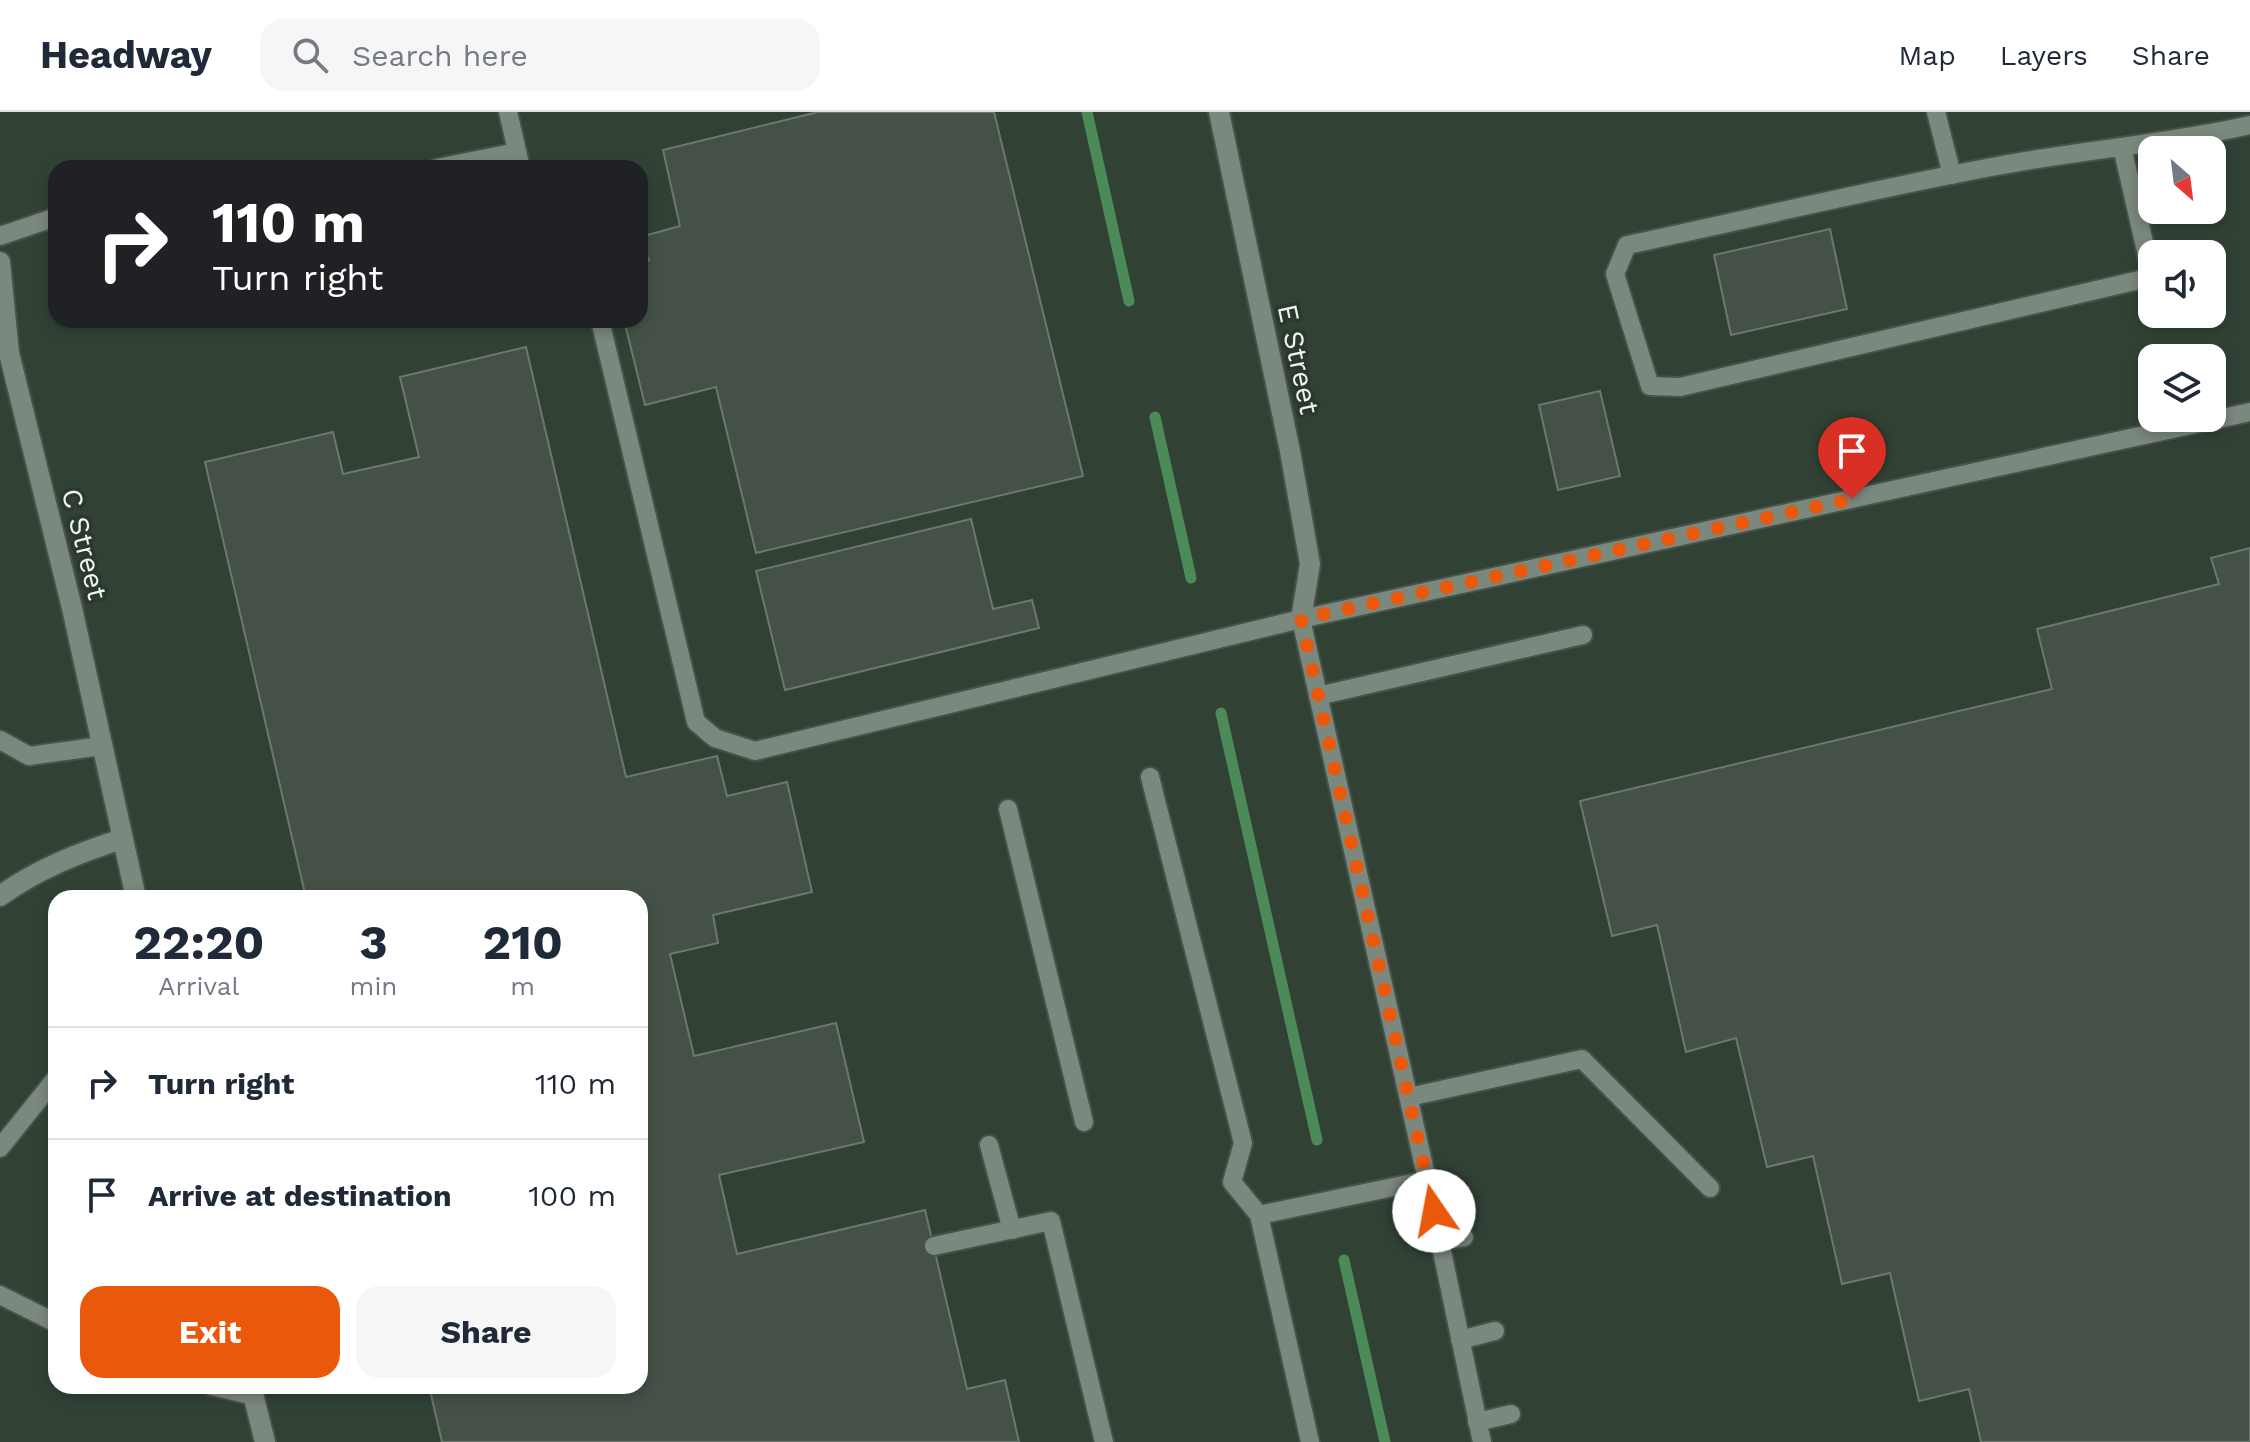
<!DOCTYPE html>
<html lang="en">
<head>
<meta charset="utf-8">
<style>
	:root { --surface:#fff; --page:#f6f6f7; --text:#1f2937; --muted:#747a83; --line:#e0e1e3; --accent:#ea580c }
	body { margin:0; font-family:"Work Sans",sans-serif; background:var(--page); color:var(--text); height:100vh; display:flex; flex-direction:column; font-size:30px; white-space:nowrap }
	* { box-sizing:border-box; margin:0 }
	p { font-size:26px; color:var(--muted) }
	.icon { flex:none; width:44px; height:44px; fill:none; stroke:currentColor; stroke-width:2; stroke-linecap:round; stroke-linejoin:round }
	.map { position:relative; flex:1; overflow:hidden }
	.sheet { position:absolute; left:48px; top:778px; width:600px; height:504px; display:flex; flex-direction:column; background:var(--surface); border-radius:24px; box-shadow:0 4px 12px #0003 }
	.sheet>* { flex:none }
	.guide { position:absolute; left:48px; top:48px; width:600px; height:168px; border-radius:24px; box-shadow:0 4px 12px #0003; background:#202124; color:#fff; overflow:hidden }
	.needle { width:52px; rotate:152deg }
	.buttons { position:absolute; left:2138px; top:24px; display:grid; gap:16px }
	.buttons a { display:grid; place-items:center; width:88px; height:88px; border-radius:16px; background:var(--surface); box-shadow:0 4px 12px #0003; font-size:40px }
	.pin { position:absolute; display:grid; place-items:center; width:68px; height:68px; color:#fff; margin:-82px -34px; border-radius:50% 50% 50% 0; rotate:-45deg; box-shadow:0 0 8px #0007 }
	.pin .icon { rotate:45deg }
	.me { position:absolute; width:88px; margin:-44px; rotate:348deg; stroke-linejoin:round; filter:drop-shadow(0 0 6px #0008) }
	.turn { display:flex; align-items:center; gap:28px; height:168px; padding:0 32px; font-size:36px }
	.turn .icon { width:104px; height:104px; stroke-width:2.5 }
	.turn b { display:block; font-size:56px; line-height:68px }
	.eta { display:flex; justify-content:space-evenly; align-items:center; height:136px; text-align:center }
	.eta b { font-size:48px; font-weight:700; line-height:56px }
	.action { display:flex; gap:16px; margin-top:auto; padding:16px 32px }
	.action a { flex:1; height:92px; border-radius:24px; background:var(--accent); color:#fff; font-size:32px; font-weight:700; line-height:92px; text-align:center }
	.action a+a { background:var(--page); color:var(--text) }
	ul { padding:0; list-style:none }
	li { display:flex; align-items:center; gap:24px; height:112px; padding:0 32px; border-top:2px solid var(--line) }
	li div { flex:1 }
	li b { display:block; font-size:30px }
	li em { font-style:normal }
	header { display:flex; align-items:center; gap:48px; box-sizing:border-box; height:112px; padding:0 40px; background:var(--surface); border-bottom:2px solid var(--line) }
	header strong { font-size:38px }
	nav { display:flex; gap:44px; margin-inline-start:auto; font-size:28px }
	.search { width:560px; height:72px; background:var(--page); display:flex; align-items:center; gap:20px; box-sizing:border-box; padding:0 28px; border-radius:24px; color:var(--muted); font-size:30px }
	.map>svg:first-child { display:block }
	.built { fill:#314235; fill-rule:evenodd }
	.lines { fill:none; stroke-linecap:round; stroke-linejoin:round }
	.stream { stroke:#4c8a5a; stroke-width:11 }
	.building { fill:#455147; stroke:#6b786d; stroke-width:2 }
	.service-casing { stroke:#48524a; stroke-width:22 }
	.minor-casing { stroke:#48524a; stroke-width:24 }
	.service { stroke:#7b887d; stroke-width:18 }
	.minor { stroke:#7b887d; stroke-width:20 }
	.route { stroke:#ea580c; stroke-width:14; stroke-dasharray:0 25.2 }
	.labels { text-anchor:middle; stroke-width:7; stroke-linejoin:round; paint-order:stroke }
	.street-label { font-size:28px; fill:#eef5ef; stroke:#2c372e }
</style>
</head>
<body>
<header>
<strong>Headway</strong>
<div class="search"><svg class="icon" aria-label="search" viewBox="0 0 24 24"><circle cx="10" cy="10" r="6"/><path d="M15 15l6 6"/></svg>Search here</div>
<nav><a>Map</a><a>Layers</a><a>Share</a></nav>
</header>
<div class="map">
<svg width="2250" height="1330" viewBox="0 0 2250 1330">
	<rect width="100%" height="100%" fill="#2c372e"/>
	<!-- built -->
	<path class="built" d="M 0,0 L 2250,0 L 2250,1330 L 0,1330 ZM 2152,38 L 2212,38 L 2212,98 L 2152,98 ZM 56,56 L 640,56 L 640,208 L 56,208 ZM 2152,142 L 2212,142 L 2212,202 L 2152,202 ZM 2152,246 L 2212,246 L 2212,306 L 2152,306 ZM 56,786 L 640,786 L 640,1274 L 56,1274 Z"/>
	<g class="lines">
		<!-- stream -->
		<g class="stream">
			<path d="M 1087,0 L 1129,189"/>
			<path d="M 1155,305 L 1191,466"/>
			<path d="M 1221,601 L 1317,1028"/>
			<path d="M 1344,1148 L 1385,1330"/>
		</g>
	</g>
	<!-- building -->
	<g class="building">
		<path d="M 818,0 L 994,0 L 1083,364 L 756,441 L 716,275 L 645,293 L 624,208 L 640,208 L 640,155 L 649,148 L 640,132 L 640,125 L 680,114 L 663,38 Z"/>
		<path d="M 1830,117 L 1847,197 L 1731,223 L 1714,143 Z"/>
		<path d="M 526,235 L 626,665 L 717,644 L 727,684 L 787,670 L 812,780 L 713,803 L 718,831 L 670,842 L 694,944 L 836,911 L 864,1030 L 719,1063 L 737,1142 L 925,1098 L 967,1277 L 1005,1268 L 1019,1330 L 442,1330 L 429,1274 L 640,1274 L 640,786 L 306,786 L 205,350 L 333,320 L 343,362 L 419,345 L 400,265 Z"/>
		<path d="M 1600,279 L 1620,364 L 1558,378 L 1539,293 Z"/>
		<path d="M 971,407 L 993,497 L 1032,488 L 1039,516 L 785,578 L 756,459 Z"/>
		<path d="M 2250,436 L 2250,1330 L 1981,1330 L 1969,1277 L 1919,1289 L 1890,1161 L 1842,1172 L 1813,1044 L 1767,1055 L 1736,926 L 1686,940 L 1657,813 L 1612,824 L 1580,689 L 2052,577 L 2037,517 L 2219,472 L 2211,446 Z"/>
	</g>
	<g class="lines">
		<!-- service casing -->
		<g class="service-casing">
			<g id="service">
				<path d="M 508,0 L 521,56"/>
				<path d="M 1936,0 L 1952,63"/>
				<path d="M 2122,35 L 2152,165 L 1680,275 L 1650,274 L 1615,162 L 1627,133 C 1750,107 1873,77 1997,54 C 2081,38 2166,32 2250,13"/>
				<path d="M 437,56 L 517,40"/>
				<path d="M 0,124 L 56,105"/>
				<path d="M 600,208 L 696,610 L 715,626 L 755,639 L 1301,507 L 2250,300"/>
				<path d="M 1301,507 L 1427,1068 L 1482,1330"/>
				<path d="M 1318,584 L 1583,523"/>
				<path d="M 0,628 L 29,644 L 102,634"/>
				<path d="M 1150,665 L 1243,1031 L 1232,1070 L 1259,1103 L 1310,1330"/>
				<path d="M 1008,697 L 1084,1010"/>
				<path d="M 1409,985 L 1582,947 L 1710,1076"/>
				<path d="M 989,1033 L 1012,1118"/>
				<path d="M 0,1036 L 56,966"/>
				<path d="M 1259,1103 L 1427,1068"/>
				<path d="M 1440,1130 L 1464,1125"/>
				<path d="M 934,1134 L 1051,1109 L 1104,1330"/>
				<path d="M 0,1183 L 56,1211"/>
				<path d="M 1460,1228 L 1495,1219"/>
				<path d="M 212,1274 L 254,1284"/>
				<path d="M 1477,1310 L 1511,1302"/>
			</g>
		</g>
		<!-- minor casing -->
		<g class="minor-casing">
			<g id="minor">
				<path d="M 1219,0 L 1290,339 L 1310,452 L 1301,507"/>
				<path d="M 0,150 L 9,241 L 72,496 L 136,786"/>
				<path d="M 0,784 C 38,757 78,741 122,727"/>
				<path d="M 251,1274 L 265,1330"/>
			</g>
		</g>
		<!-- service -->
		<use href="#service" class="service"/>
		<!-- minor -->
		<use href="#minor" class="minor"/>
	</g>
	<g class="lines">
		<!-- route -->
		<path class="route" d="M 1434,1099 L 1301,507 L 1852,387"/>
	</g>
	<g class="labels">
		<!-- street labels -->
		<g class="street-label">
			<text transform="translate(1299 247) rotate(78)" y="10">E Street</text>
			<text transform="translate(85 432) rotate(76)" y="10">C Street</text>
		</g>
	</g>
</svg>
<div class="buttons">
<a><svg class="needle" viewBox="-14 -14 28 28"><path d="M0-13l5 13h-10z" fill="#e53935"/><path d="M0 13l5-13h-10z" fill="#747a83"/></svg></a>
<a><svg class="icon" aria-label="sound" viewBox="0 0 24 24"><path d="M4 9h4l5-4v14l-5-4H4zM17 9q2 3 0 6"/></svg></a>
<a><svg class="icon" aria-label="layers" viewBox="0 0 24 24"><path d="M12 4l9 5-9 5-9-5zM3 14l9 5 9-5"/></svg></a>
</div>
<div class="pin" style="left:1852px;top:387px;background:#d93025"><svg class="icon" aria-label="arrive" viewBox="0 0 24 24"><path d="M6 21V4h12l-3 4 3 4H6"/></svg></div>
<svg class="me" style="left:1434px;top:1099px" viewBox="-20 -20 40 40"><circle r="19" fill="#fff"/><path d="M0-13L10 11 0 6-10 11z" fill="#ea580c"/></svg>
<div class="guide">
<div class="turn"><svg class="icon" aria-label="right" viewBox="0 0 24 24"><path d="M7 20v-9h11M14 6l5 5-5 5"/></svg><div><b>110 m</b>Turn right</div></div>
</div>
<section class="sheet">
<div class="eta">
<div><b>22:20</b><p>Arrival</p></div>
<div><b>3</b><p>min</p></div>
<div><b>210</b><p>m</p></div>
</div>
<ul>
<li><svg class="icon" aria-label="right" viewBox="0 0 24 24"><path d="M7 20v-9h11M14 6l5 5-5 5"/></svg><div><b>Turn right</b></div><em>110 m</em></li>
<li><svg class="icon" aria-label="arrive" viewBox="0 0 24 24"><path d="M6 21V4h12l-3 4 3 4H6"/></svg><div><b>Arrive at destination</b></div><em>100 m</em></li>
</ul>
<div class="action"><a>Exit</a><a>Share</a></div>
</section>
</div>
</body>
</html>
